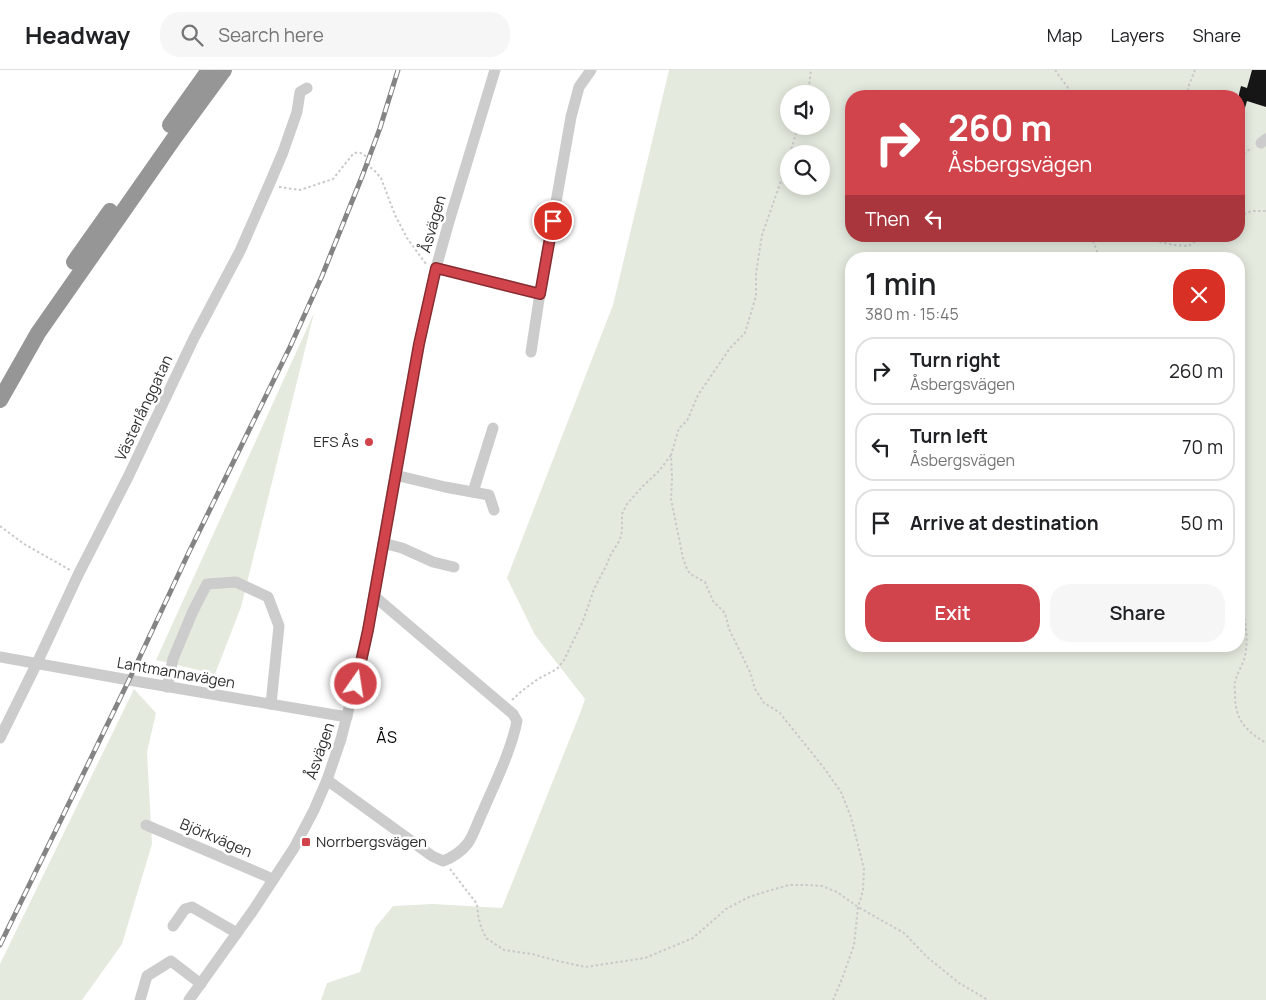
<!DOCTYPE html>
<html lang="en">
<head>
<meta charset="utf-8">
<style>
	:root { --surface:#fff; --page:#f6f6f6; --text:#202124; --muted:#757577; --line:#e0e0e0; --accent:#d2444b }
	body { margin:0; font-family:Manrope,sans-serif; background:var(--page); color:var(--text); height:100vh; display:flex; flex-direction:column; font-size:19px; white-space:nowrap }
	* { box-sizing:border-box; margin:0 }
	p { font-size:16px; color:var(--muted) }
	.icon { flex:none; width:28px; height:28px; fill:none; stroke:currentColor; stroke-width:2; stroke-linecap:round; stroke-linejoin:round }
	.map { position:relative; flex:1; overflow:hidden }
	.side { position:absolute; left:845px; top:182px; width:400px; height:400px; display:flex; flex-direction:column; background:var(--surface); border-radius:20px; box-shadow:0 2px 12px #0003 }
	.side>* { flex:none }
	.hud { position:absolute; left:845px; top:20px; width:400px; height:152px; border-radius:20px; box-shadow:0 2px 12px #0003; background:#d2444b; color:#fff; overflow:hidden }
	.buttons { position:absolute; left:780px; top:15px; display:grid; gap:10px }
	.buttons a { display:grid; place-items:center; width:50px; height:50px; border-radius:50%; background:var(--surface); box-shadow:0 2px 12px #0003; font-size:25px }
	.pin { position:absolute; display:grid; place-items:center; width:42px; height:42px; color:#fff; margin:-21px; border:2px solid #fff; border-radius:50%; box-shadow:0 1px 5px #0007 }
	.me { position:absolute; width:55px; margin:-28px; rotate:13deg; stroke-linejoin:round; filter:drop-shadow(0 0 4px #0008) }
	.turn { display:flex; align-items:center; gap:18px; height:105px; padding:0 20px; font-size:22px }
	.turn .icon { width:65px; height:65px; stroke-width:2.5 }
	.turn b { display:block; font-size:35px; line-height:42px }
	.then { display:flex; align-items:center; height:48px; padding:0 20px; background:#0003; gap:10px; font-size:19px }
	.round { display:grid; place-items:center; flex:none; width:52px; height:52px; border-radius:20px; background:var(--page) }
	.overview { display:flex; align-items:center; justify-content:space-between; height:85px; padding:0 20px }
	h1 { font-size:30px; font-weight:600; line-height:38px }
	.button { display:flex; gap:10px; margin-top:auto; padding:10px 20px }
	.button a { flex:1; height:58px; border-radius:20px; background:var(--accent); color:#fff; font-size:20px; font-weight:600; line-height:58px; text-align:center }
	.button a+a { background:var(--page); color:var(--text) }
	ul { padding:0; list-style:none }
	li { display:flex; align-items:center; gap:15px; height:68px; margin:0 10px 8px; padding:0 10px; border:2px solid var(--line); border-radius:20px }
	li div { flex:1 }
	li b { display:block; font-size:19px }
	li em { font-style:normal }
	header { display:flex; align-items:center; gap:30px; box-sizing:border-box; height:70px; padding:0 25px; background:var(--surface); border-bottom:1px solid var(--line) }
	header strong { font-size:24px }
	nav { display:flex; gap:28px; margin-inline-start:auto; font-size:18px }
	.search { width:350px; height:45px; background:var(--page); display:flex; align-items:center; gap:12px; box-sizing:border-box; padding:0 18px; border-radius:20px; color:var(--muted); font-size:19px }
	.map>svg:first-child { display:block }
	.green { fill:#e4eade; fill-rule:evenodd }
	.building { fill:#161616 }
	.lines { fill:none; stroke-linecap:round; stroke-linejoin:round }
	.path { stroke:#c9c9c9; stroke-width:2; stroke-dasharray:2.5 2.5; stroke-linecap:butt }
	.minor { stroke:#ccc; stroke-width:11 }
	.highway { stroke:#969696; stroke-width:16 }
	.rail-casing { stroke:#848484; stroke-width:5 }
	.rail { stroke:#fff; stroke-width:3; stroke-dasharray:9; stroke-linecap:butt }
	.route-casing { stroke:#882c31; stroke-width:12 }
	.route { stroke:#d2444b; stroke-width:9 }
	.poi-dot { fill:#d2444b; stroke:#fff; stroke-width:2 }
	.labels { text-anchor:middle; stroke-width:5; stroke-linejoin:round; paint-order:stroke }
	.street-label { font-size:15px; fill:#2f2f2f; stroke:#fff }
	.poi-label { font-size:15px; fill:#2f2f2f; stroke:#fff; text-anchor:end }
	.neighbourhood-label { font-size:16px; letter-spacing:1px; fill:#000; stroke:#fff }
</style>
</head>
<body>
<header>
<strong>Headway</strong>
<div class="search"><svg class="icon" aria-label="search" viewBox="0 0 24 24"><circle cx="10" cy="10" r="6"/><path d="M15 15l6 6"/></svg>Search here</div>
<nav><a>Map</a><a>Layers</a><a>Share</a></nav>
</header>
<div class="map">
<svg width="1266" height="930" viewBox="0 0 1266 930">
	<rect width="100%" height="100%" fill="#fff"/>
	<!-- green -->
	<g class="green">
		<path d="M 669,0 L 1266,0 L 1266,930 L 321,930 L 327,913 L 360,902 L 375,858 L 393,836 L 433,834 L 502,838 L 581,641 L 585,629 L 535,565 L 507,508 L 613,235 ZM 789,24 L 821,24 L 821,56 L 789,56 ZM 851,26 L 1239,26 L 1239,166 L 851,166 ZM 789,84 L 821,84 L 821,116 L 789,116 ZM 851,189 L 1239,189 L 1239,576 L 851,576 Z"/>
		<path d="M 314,243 L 241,537 L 215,604 L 156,590 Z"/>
		<path d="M 134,619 L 156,643 L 147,682 L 152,774 L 122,874 L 82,930 L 0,930 L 0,894 Z"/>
	</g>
	<!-- building -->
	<path class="building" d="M 1252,0 L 1266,0 L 1266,37 L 1247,31 L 1241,51 L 1239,51 L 1239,24 L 1241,16 L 1247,18 Z"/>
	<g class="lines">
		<!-- path -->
		<g class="path">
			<path d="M 1055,0 L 1074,26"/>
			<path d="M 808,24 L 811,0"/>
			<path d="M 1187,26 L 1189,15 L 1195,0"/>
			<path d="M 790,84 L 798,56"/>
			<path d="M 1239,86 L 1252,78"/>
			<path d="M 789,88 L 762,165 L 756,203 L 756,226 L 745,263 L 730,278 L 713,303 L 698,325 L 687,351 L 679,358 L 671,385 L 672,408 L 671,429 L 683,488 L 687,499 L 690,504 L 705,512 L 713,531 L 725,543 L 729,559 L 750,602 L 755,619 L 764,633 L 779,642 L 824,698 L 841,722 L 851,747 L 864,799 L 863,821 L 858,837 L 854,875 L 842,909 L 833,930"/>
			<path d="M 279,117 L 300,120 L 333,109 L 353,84 L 358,82 C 366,85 369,88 369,97 L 373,99 L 381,108 L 395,145 L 407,168 L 426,194"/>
			<path d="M 1239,146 L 1252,141 L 1266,141"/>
			<path d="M 1094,166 L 1093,171 L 1100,189"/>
			<path d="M 1135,166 L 1174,175 L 1188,176 L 1205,166"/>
			<path d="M 0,456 L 24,474 L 70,500"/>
			<path d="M 1239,529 C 1245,547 1249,567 1245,586 C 1243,595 1237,603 1235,612 C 1234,615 1235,620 1235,624 C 1235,650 1245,660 1266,673"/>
			<path d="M 512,630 L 523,620 L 538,609 L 557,599 L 564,590 L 583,551 L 594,519 L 606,496 L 611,484 L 620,470 L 622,461 L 622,444 L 627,434 L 643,416 L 659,401 L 671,385"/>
			<path d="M 450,799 L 477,834 L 478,845 L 481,857 L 486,868 L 504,880 L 532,884 L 554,890 L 585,897 L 645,888 L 693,868 L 726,839 L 749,827 L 768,821 L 789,815 L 806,815 L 822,816 L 837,822 L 858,837 L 904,863 L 927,887 L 959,913 L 988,930"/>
		</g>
		<!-- minor -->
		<g class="minor">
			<path d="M 1261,73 L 1266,69"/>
			<path d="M 436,198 L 540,223"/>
			<path d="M 531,282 L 540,223 L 571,47 L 579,17 L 591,0"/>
			<path d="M 395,405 L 445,417 L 489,425 L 494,440"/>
			<path d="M 473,422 L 493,358"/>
			<path d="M 383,473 L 402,478 L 433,492 L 454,497"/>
			<path d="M 0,587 L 129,610 L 347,647"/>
			<path d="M 167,617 L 173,589 L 193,541 L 207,514 L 236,512 L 268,527 L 279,556 L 271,634"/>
			<path d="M 0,668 L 37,593 L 78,505 L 128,407 L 194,268 L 240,181 L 269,115 L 283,82 L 297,42 L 300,22 L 307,18"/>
			<path d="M 327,710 L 432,786 L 443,791 C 454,787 461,782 468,773 C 474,764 478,751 483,741 C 495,713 511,681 517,651 L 513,644 L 374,526"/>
			<path d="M 146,755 L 266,806 L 273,810"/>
			<path d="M 173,856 L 185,839 L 192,837 L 237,863"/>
			<path d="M 140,930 L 147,906 L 171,891 L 201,914"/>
			<path d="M 189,930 L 252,842 L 294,778 L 314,740 L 327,710 L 341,669 L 365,576 L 406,342 L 423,256 L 436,198 L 448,155 L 495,0"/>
		</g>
		<!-- highway -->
		<g class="highway">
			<path d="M 170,55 L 209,0"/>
			<path d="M 74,192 L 110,141"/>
			<path d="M 0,330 L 38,263 L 175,67 L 224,0"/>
		</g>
		<!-- rail casing -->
		<g class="rail-casing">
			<path id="rail" d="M 0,875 L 129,610 L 189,482 L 290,277 L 322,206 L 363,104 L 380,58 L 398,0"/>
		</g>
		<!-- rail -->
		<use href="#rail" class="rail"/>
	</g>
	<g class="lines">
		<!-- route casing -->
		<g class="route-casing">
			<path id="route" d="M 356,614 L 368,560 L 419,274 L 436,198 L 540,224 L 553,151"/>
		</g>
		<!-- route -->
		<use href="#route" class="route"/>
	</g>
	<!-- markers -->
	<g class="poi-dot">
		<circle cx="369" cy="372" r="5"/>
		<rect x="301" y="767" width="10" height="10" rx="2.5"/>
	</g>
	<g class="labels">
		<!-- street labels -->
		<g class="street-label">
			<text transform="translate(433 154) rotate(-74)" y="5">Åsvägen</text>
			<text transform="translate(144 338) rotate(-65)" y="5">Västerlånggatan</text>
			<text transform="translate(176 603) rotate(10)" y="5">Lantmannavägen</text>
			<text transform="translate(320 681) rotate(-71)" y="5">Åsvägen</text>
			<text transform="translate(216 768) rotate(23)" y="5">Björkvägen</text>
		</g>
		<!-- poi labels -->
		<g class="poi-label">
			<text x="359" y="377">EFS Ås</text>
			<text x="316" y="777" text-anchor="start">Norrbergsvägen</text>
		</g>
		<!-- neighbourhood labels -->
		<g class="neighbourhood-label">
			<text x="387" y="673">ÅS</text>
		</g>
	</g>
</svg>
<div class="buttons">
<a><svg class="icon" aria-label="sound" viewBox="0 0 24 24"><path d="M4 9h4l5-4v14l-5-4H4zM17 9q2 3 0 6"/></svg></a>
<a><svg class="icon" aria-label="search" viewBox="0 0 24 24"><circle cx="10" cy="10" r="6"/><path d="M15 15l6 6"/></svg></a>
</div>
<div class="pin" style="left:553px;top:151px;background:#d93025"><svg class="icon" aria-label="arrive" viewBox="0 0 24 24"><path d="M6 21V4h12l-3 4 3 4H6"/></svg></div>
<svg class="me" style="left:356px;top:614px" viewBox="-20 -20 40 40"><circle r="17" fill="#d2444b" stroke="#fff" stroke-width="3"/><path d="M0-11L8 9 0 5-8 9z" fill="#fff"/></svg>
<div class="hud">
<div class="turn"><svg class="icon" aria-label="right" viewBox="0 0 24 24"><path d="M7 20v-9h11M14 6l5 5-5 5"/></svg><div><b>260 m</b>Åsbergsvägen</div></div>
<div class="then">Then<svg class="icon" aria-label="left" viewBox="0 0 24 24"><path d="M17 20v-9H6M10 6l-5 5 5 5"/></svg></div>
</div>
<section class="side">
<div class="overview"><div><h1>1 min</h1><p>380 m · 15:45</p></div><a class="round" style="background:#d93025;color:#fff"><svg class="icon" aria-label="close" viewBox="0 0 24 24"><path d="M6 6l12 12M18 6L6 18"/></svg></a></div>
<ul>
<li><svg class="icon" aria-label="right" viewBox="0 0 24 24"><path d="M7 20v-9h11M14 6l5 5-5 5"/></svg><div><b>Turn right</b><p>Åsbergsvägen</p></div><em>260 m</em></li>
<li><svg class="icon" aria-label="left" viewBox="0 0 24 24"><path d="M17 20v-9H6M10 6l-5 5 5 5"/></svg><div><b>Turn left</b><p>Åsbergsvägen</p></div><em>70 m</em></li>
<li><svg class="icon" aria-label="arrive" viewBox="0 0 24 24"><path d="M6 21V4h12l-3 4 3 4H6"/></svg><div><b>Arrive at destination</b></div><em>50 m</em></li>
</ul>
<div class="button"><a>Exit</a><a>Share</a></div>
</section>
</div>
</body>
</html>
